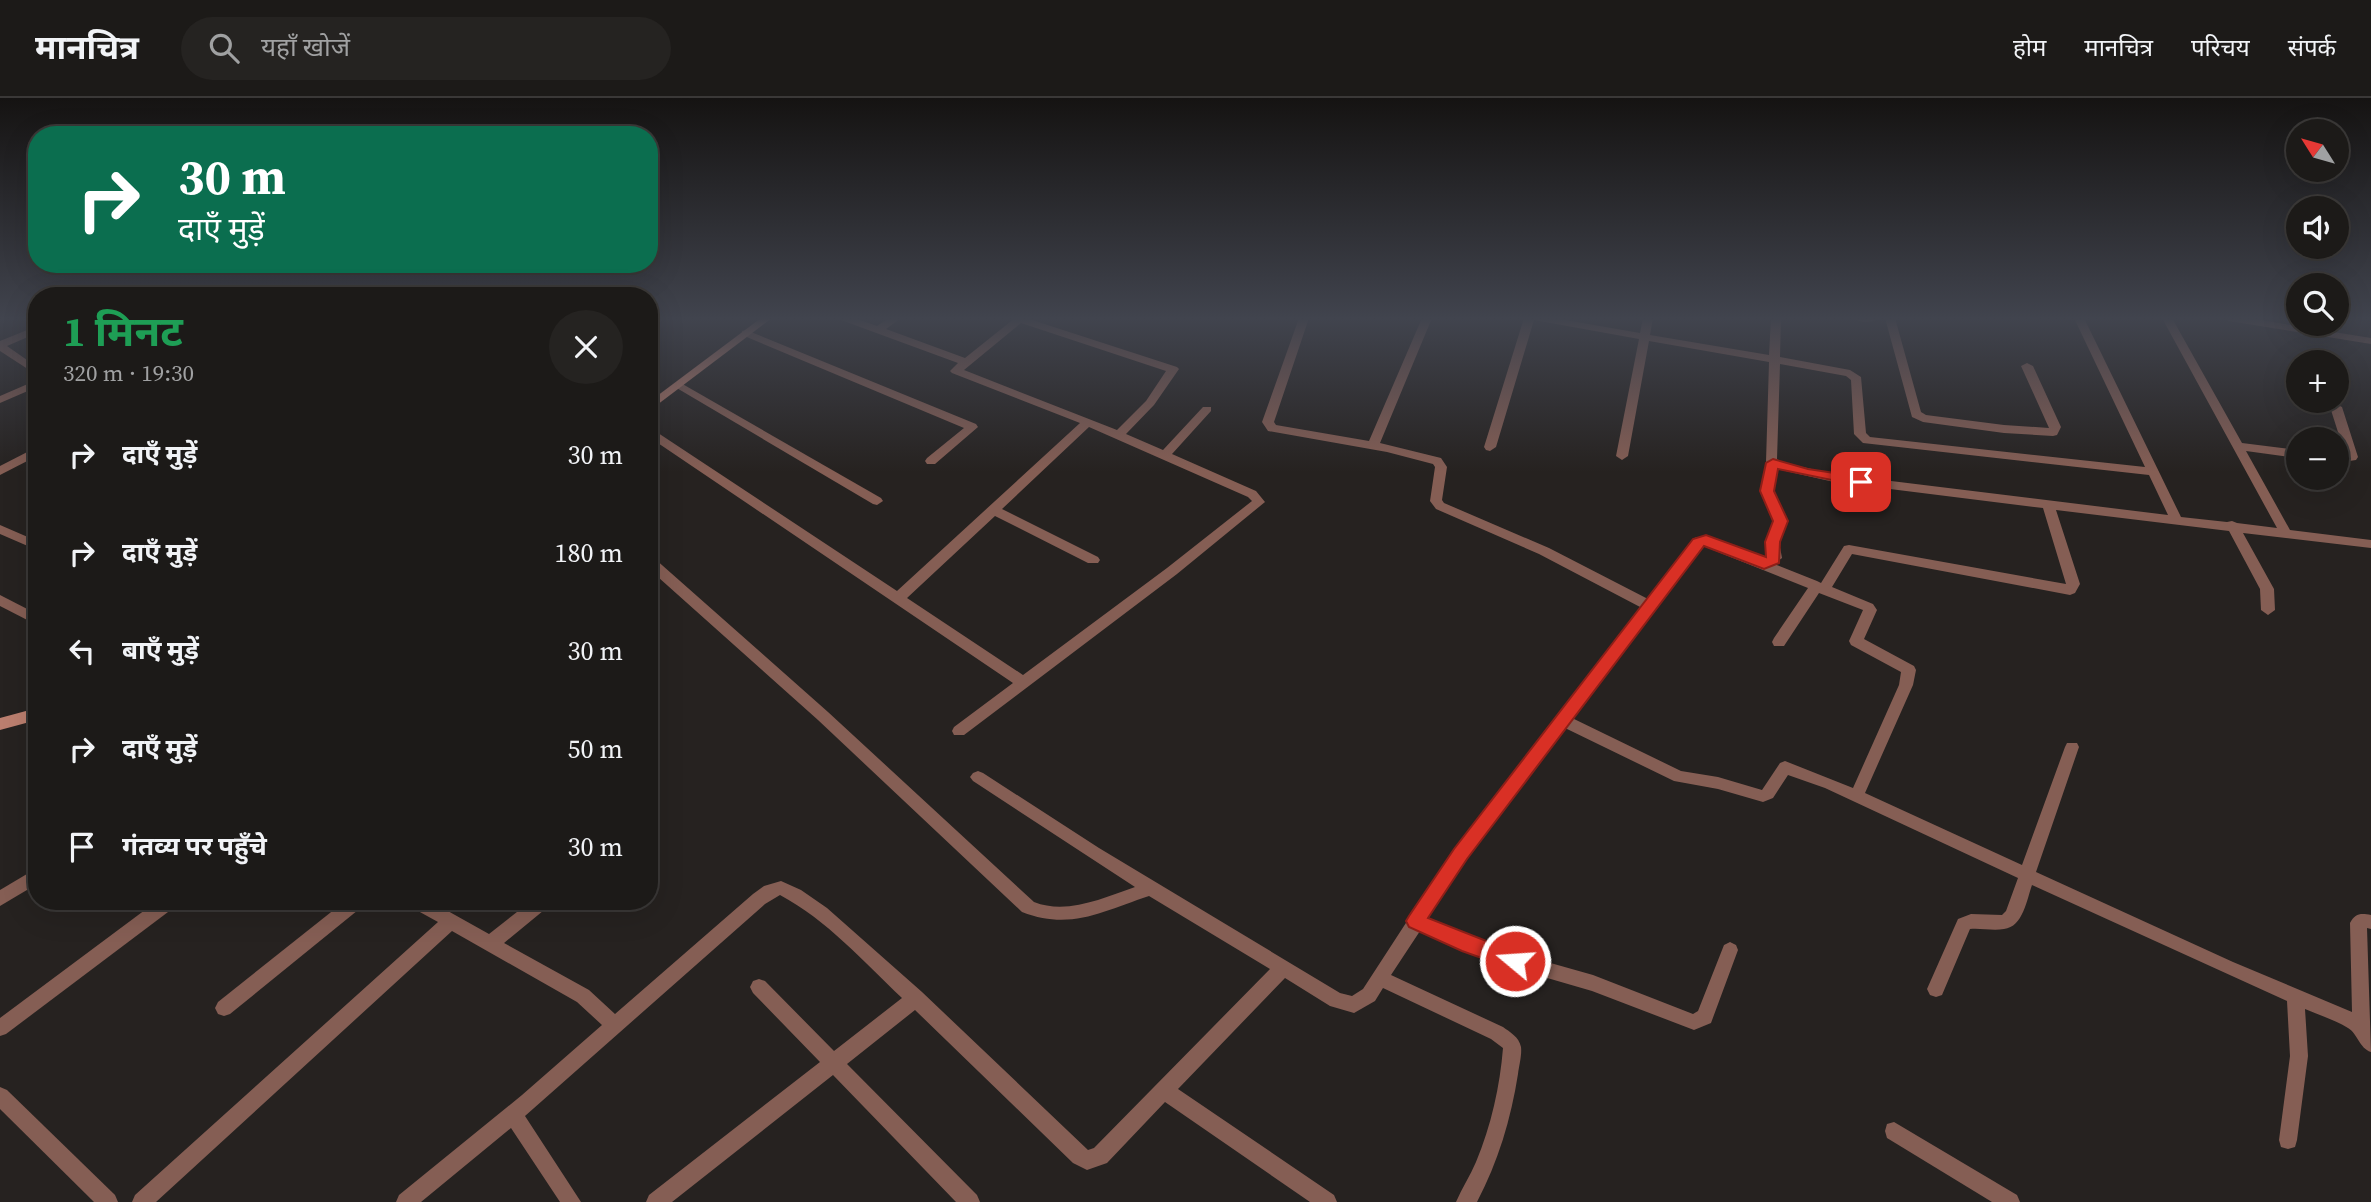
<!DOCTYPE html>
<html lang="hi">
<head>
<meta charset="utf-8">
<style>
	:root { --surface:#1c1a18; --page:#252321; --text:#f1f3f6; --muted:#a0a1a2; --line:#3a3837 }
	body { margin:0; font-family:"Source Serif 4","Noto Sans Devanagari",serif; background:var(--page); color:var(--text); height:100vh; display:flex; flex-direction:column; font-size:26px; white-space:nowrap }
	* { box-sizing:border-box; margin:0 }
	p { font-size:23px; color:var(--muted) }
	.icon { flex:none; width:38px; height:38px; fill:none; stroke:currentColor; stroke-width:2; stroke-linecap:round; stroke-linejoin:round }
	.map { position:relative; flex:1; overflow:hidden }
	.details { position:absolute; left:28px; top:189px; width:630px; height:623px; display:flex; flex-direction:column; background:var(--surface); border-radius:28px; box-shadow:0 7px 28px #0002,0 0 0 2px var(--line) }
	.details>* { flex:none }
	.hud { position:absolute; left:28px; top:28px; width:630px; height:147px; border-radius:28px; box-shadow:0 7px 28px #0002,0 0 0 2px var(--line); background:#0b6e4f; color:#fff; overflow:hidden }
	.needle { width:46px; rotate:307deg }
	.buttons { position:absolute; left:2286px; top:21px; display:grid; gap:14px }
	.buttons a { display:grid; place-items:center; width:63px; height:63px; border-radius:50%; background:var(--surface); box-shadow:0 7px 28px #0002,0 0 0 2px var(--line); font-size:35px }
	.pin { position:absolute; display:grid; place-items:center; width:60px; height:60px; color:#fff; margin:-30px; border-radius:14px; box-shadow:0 4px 10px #0006 }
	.me { position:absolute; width:77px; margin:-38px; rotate:288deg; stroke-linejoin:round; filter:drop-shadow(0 0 5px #0008) }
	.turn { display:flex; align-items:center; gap:24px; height:147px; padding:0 35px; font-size:32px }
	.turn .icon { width:91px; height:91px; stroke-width:2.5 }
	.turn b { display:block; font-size:49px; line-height:60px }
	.round { display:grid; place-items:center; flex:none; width:74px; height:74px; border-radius:37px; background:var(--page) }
	.overview { display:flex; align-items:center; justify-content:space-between; height:119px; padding:0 35px }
	h1 { font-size:42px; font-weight:700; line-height:52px; color:#1e9e55 }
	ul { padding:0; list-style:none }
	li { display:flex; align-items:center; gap:21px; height:98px; padding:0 35px }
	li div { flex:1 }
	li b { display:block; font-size:26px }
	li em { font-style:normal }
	header { display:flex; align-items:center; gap:42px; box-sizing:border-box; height:98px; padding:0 35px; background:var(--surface); border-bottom:2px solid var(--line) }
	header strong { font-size:33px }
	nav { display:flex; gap:38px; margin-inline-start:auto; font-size:24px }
	.search { width:490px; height:63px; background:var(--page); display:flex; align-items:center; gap:18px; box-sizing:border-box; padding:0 24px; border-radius:38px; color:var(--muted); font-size:26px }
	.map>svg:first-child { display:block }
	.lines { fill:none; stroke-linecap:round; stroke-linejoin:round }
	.street { fill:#855e54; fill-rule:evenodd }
	.secondary { fill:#bc7f6f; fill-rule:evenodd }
	.route { fill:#d93025; stroke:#8d1f18; stroke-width:2 }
</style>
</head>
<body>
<header>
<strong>मानचित्र</strong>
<div class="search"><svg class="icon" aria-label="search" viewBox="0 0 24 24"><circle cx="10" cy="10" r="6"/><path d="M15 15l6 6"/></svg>यहाँ खोजें</div>
<nav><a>होम</a><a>मानचित्र</a><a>परिचय</a><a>संपर्क</a></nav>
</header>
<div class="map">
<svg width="2371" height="1104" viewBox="0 0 2371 1104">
	<rect width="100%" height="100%" fill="#262220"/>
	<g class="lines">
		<!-- street -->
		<g class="street">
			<path d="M 840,220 L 854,220 L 877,228 L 889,220 L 901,220 L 886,231 L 965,260 L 1015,220 L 1026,220 L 1177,269 L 1179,271 L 1154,307 L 1126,336 L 1163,352 L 1203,309 L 1211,309 L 1211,313 L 1172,356 L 1256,393 L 1265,404 L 1177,476 L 964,637 L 954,637 L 952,633 L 954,629 L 1013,585 L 649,339 L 649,329 L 897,493 L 1080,325 L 952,275 L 950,273 L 958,265 L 841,222 ZM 1021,225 L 1166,273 L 1146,303 L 1117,332 L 964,272 ZM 1089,329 L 1248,399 L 1252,403 L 1167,470 L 1023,577 L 907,500 L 995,418 L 1088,465 L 1098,465 L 1100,462 L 1098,459 L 1002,411 Z"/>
			<path d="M 1299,220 L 1309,220 L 1274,324 L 1276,327 L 1369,343 L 1422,220 L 1432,220 L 1380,345 L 1441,360 L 1447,369 L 1442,402 L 1444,405 L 1549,450 L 1648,501 L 1696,439 L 1706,439 L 1762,461 L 1768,458 L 1767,444 L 1775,423 L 1761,393 L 1766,364 L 1769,264 L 1649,243 L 1628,358 L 1622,362 L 1616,358 L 1639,241 L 1534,222 L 1496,349 L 1490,353 L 1486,352 L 1484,349 L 1524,220 L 1554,220 L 1640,235 L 1643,220 L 1653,220 L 1650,237 L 1769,257 L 1771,220 L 1781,220 L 1780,259 L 1850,272 L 1861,279 L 1866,335 L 1870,339 L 2145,369 L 2074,220 L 2084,220 L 2181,419 L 2227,424 L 2232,423 L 2237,425 L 2277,430 L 2162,220 L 2172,220 L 2242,345 L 2298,352 L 2298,360 L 2246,353 L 2290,432 L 2371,442 L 2371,450 L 2243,435 L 2274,491 L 2275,512 L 2268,517 L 2261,512 L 2260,491 L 2229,433 L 2056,412 L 2080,486 L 2075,495 L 2070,497 L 1852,456 L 1832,489 L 1873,506 L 1877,512 L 1864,541 L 1914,568 L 1916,572 L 1913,587 L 1865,695 L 2022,767 L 2065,649 L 2067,645 L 2077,645 L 2079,649 L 2036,774 L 2233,864 L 2352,914 L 2350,825 C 2355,815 2361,815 2371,817 L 2371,831 L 2367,830 L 2371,954 C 2359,950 2358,936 2348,930 C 2335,922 2319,917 2305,911 L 2308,958 L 2297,1042 L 2295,1049 L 2288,1051 L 2281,1049 L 2279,1042 L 2290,958 L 2287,903 L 2032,787 C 2027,801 2023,829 2004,831 C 1993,833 1981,830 1970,831 L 1942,897 L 1936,899 L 1930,897 L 1927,891 L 1958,821 L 1971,816 L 2002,817 L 2006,813 L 2018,780 L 1825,690 L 1788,677 L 1773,700 L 1763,704 L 1718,691 L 1674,683 L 1565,630 L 1466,761 L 1427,821 L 1494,849 L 1593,877 L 1693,916 L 1698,913 L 1724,847 L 1730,844 L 1736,847 L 1738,852 L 1711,925 L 1694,932 L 1592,893 L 1492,864 L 1420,833 L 1391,877 L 1503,929 C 1510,934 1519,939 1521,949 C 1522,957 1519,968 1518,976 C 1511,1021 1498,1064 1477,1104 L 1456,1104 C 1462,1090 1470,1078 1476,1064 C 1491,1028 1500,988 1503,950 L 1491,941 L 1383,890 L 1375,903 L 1354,915 L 1330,908 L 1285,880 L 1178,991 L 1334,1097 L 1337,1104 L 1310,1104 L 1165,1004 L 1107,1065 L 1087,1072 L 1073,1065 L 915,912 L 847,966 L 977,1097 L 980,1104 L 956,1104 L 833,977 L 672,1104 L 646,1104 L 649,1097 L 820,964 L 753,895 L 750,889 L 753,883 L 759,881 L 765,883 L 834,953 L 902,900 C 864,864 827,822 780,797 L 765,806 L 525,1018 L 581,1104 L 560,1104 L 511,1030 L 421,1104 L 396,1104 L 399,1097 L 522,997 L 602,927 L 577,904 L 452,833 L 156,1104 L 132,1104 L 135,1097 L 438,824 L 409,808 L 407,803 L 430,803 L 489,836 L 531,803 L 551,803 L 549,808 L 504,845 L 589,892 L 615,916 L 753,796 L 764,788 L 781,783 L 801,792 L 827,810 L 922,894 L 1088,1052 L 1094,1050 L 1270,871 L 1149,798 C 1103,813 1071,833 1022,814 L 818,622 L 649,471 L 649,459 L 654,460 L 828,614 L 1034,804 C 1067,817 1103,800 1135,789 L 973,683 L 970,679 L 973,675 L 978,673 L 983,675 L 1099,750 L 1340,895 L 1352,898 L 1363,891 L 1454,751 L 1642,510 L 1539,456 L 1436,411 L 1430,403 L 1435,369 L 1433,366 L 1387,354 L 1268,333 L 1262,324 ZM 1780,266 L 1846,278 L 1851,282 L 1854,336 L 1863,345 L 2149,377 L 2168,417 L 1834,376 L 1780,364 L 1777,361 ZM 1777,371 L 1834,384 L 2043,410 L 2066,486 L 1849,447 L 1844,448 L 1821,485 L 1817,483 L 1774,466 L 1782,460 L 1779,444 L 1787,423 L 1773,393 ZM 1703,448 L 1808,490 L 1774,540 L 1772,544 L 1774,548 L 1784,548 L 1819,495 L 1863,512 L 1849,543 L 1851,547 L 1901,574 L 1899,587 L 1853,690 L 1785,663 L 1780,665 L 1762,692 L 1718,679 L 1681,673 L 1572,620 Z"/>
			<path d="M 1854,220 L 1879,220 C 1874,225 1858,225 1854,220 Z"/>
			<path d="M 1885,220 L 1895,220 L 1921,314 L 1926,317 L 2004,327 L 2049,330 L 2021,268 L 2027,265 L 2033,268 L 2061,329 L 2057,337 L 2053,338 L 2004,335 L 1923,324 L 1912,319 Z"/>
			<path d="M 2224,220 L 2247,220 L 2371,240 L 2371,246 L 2229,223 Z"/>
			<path d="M 37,228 L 37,235 L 7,248 L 37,269 L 37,277 L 0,253 L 0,243 Z"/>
			<path d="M 746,232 L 976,326 L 978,329 L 935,366 L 927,366 L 925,363 L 927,360 L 964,330 L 742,237 L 742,233 Z"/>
			<path d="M 37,282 L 37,289 L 0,305 L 0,298 Z"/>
			<path d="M 679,284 L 881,400 L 883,403 L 877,407 L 873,406 L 675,289 L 673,287 Z"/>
			<path d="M 2336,306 L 2342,309 L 2358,359 L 2356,362 L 2336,365 L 2336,357 L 2345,356 L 2330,309 Z"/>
			<path d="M 37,349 L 37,358 L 0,377 L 0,368 Z"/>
			<path d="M 0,427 L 37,443 L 37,452 L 0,436 Z"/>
			<path d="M 0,497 L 37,516 L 37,527 L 0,508 Z"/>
			<path d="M 37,770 L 37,786 L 0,808 L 0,792 Z"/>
			<path d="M 157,803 L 178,803 L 176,808 L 6,936 L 0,938 L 0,920 Z"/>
			<path d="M 345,803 L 365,803 L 363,808 L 230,916 L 224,918 L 218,916 L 215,910 L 218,904 Z"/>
			<path d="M 0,989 L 7,992 L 115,1097 L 118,1104 L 94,1104 L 0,1011 Z"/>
			<path d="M 1894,1024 L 2017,1097 L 2020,1104 L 1992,1104 L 1887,1040 L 1885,1033 L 1887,1026 Z"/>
		</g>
		<!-- secondary -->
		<g class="secondary">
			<path d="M 761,220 L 772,220 L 649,313 L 649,304 Z"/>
			<path d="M 37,610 L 37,622 L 0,632 L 0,620 Z"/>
		</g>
	</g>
	<!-- sky -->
	<linearGradient id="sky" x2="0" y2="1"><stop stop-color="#151312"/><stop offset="0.59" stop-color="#41444e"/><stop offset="1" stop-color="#41444e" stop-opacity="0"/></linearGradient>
	<rect width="2371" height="374" fill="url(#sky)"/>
	<!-- route -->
	<path class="route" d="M 1773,361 L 1808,371 L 1861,379 L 1868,384 L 1861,388 L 1778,371 L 1774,393 L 1788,423 L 1780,444 L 1779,465 L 1764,471 L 1704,448 L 1467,761 L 1428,820 L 1522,857 L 1525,863 L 1522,869 L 1515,872 L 1462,853 L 1409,829 L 1406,823 L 1409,818 L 1454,751 L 1693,441 L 1706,437 L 1766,459 L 1765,444 L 1773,423 L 1760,393 L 1766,365 Z"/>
</svg>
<div class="buttons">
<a><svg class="needle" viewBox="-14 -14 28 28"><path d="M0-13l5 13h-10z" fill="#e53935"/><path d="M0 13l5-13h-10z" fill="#a0a1a2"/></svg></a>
<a><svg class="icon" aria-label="sound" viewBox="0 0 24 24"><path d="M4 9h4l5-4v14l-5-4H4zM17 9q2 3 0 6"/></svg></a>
<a><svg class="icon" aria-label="search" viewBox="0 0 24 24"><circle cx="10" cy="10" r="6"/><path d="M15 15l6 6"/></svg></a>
<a>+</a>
<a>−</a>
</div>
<div class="pin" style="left:1861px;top:384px;background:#d93025"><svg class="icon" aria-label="arrive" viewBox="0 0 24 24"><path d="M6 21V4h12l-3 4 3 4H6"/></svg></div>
<svg class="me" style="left:1515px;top:863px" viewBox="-20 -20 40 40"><circle r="17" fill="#d93025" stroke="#fff" stroke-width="3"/><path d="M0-11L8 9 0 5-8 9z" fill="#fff"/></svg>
<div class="hud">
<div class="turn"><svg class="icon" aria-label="right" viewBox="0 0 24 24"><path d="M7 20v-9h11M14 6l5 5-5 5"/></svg><div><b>30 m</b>दाएँ मुड़ें</div></div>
</div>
<section class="details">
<div class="overview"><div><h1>1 मिनट</h1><p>320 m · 19:30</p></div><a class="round"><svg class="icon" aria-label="close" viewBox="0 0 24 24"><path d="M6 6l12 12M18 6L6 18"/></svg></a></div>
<ul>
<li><svg class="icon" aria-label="right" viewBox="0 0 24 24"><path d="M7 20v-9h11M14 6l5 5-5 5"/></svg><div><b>दाएँ मुड़ें</b></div><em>30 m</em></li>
<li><svg class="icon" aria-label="right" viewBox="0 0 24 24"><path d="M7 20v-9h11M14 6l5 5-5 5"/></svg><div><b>दाएँ मुड़ें</b></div><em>180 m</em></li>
<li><svg class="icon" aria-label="left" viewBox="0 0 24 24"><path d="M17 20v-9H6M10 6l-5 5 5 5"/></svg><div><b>बाएँ मुड़ें</b></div><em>30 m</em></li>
<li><svg class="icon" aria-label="right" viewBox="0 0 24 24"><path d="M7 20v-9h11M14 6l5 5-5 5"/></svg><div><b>दाएँ मुड़ें</b></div><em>50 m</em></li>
<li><svg class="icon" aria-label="arrive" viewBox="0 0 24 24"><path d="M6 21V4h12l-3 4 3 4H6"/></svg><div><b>गंतव्य पर पहुँचे</b></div><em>30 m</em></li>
</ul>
</section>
</div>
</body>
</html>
